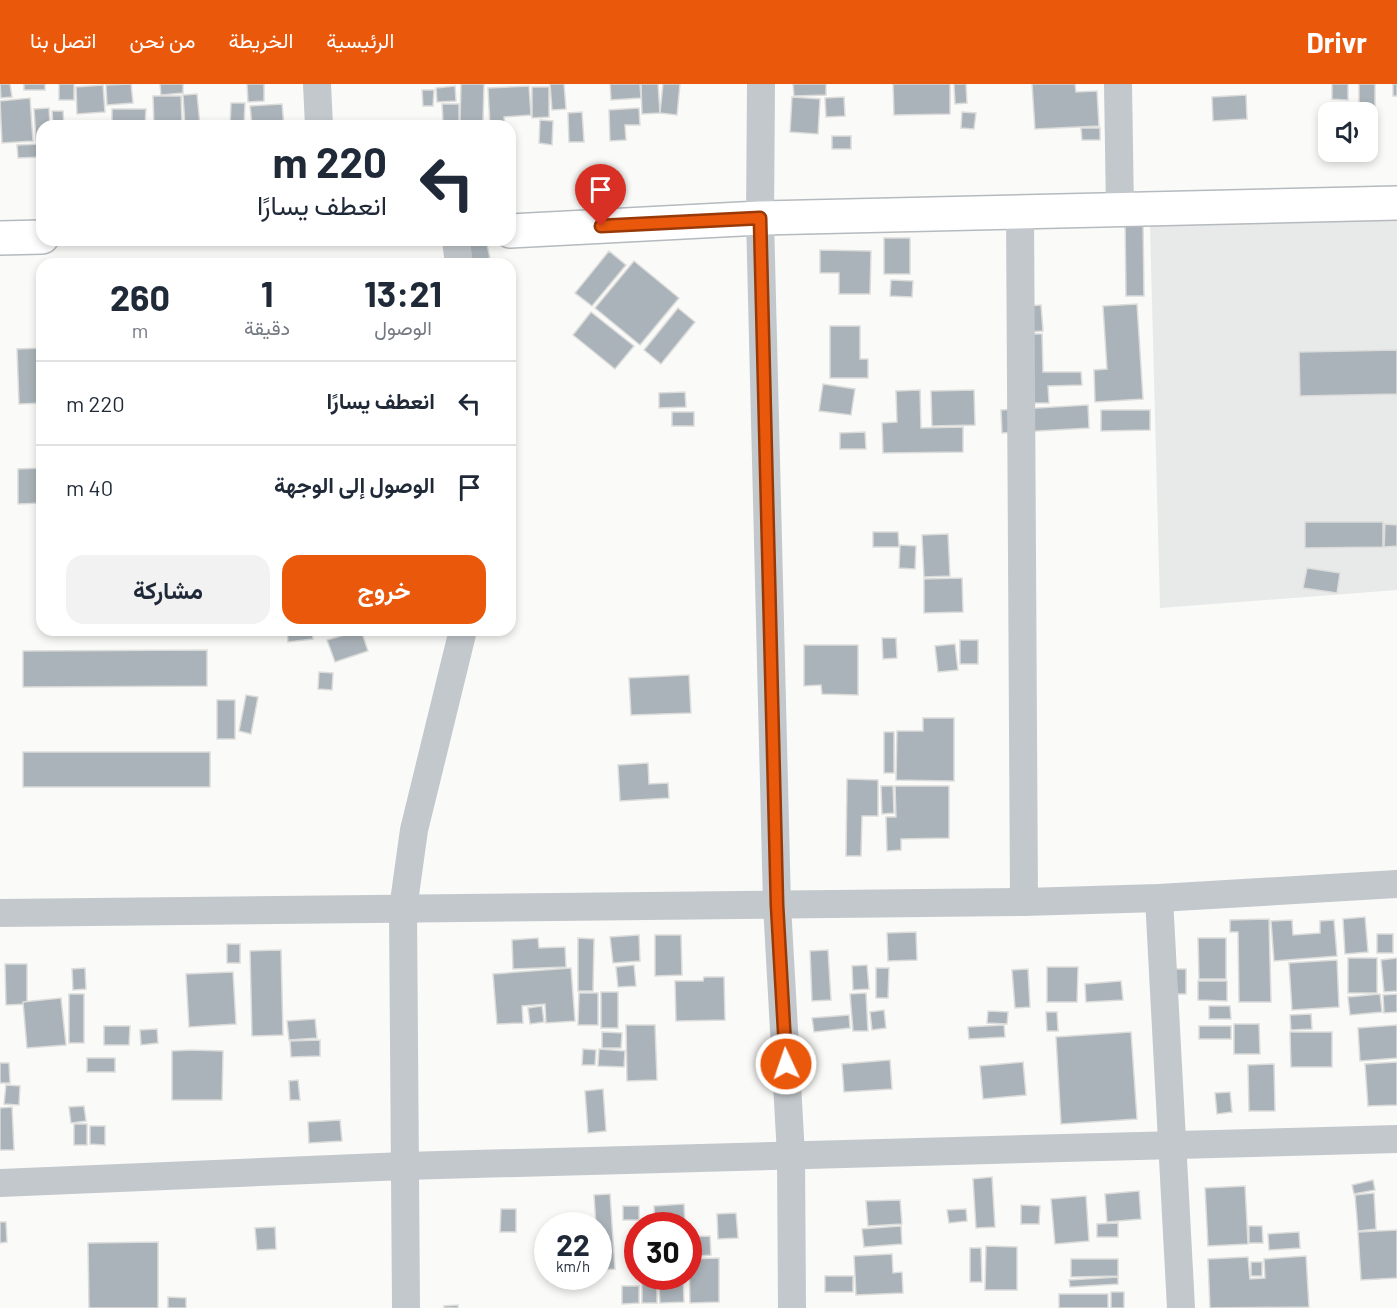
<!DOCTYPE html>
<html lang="ar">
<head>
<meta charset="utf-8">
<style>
	:root { --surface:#fff; --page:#f2f2f3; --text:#1f2937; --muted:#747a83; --line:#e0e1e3; --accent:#ea580c }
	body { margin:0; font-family:Barlow,Vazirmatn,sans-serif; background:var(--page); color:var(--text); direction:rtl; height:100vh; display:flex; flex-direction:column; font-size:22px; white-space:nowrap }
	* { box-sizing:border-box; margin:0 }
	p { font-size:20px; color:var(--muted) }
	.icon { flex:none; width:33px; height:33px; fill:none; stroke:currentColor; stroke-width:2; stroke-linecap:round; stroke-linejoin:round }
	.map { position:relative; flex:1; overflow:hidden; direction:ltr }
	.drawer { position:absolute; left:36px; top:174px; width:480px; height:378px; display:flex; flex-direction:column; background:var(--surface); border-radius:18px; box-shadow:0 3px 9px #0003; direction:rtl }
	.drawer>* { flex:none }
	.top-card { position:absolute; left:36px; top:36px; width:480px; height:126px; border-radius:18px; box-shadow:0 3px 9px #0003; direction:rtl; background:#fff; color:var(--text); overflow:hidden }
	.tools { position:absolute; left:1318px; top:18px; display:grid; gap:12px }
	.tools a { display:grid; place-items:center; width:60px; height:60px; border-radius:12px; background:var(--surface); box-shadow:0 3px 9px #0003; font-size:30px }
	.speed { position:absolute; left:534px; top:1128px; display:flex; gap:12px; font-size:30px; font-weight:700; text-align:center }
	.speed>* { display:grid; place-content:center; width:78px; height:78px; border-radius:50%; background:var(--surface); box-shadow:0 3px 9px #0003; line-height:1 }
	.speed small { font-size:15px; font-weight:400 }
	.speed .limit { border:9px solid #d22; background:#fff; color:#111 }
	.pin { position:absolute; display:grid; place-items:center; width:51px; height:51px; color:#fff; margin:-62px -26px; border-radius:50% 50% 50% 0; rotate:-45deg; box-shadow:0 0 6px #0007 }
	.pin .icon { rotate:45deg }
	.me { position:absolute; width:66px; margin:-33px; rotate:357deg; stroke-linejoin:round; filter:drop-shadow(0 0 4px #0008) }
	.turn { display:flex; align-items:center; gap:21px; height:126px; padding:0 30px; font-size:27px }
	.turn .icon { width:78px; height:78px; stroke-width:2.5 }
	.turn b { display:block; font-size:42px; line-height:51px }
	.eta { display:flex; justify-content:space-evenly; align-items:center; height:102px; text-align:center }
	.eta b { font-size:36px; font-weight:700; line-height:42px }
	.button { display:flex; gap:12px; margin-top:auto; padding:12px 30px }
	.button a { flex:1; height:69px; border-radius:18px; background:var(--accent); color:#fff; font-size:24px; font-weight:700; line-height:69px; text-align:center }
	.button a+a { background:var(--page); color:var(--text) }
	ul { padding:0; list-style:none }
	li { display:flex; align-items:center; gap:18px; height:84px; padding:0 30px; border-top:2px solid var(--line) }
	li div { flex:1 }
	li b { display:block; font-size:22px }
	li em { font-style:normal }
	header { display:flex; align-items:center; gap:36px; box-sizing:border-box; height:84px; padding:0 30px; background:var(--accent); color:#fff }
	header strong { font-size:28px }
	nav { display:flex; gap:33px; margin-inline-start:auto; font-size:21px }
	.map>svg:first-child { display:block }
	.built { fill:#e8e9e9 }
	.building { fill:#aab3b9; stroke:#dcdcda; stroke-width:1.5 }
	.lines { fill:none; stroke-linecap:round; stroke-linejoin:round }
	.major-casing { stroke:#b5babe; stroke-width:36 }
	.minor { stroke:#c3c8cc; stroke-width:28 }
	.major { stroke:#fff; stroke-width:33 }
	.route-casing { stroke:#983908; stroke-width:15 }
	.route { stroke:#ea580c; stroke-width:10 }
</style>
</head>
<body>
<header>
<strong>Drivr</strong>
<nav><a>الرئيسية</a><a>الخريطة</a><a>من نحن</a><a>اتصل بنا</a></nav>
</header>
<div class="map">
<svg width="1397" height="1224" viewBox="0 0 1397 1224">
	<rect width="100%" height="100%" fill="#fafaf8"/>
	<!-- built -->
	<path class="built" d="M 1397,134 L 1397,506 L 1160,524 L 1150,141 Z"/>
	<!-- building -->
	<g class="building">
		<path d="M 0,0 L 10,0 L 12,13 L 1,14 Z"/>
		<rect x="24" y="0" width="21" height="6"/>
		<rect x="59" y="0" width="15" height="16"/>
		<path d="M 131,0 L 133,19 L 107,21 L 106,1 Z"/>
		<path d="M 160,0 L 183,0 L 183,9 L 161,11 Z"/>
		<path d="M 247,0 L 264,0 L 264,17 L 248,18 Z"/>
		<path d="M 461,0 L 484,0 L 483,37 L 460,37 Z"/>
		<path d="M 550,0 L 564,0 L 566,25 L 552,26 Z"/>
		<path d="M 610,0 L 640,0 L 641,14 L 611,16 Z"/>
		<path d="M 641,0 L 658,0 L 660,29 L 642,30 Z"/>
		<path d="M 663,0 L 680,0 L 677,31 L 660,29 Z"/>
		<path d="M 793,0 L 826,0 L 826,11 L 794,12 Z"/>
		<path d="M 893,0 L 950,0 L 950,30 L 894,31 Z"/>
		<path d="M 954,0 L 966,0 L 967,19 L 955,20 Z"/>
		<path d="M 1032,0 L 1075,0 L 1076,8 L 1097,7 L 1099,42 L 1035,45 Z"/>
		<path d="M 1332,0 L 1348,0 L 1348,16 L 1332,15 Z"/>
		<path d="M 1359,0 L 1375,0 L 1375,34 L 1368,34 L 1368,28 L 1359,28 Z"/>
		<rect x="1393" y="0" width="4" height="12"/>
		<path d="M 103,1 L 105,28 L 77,30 L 76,3 Z"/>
		<path d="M 455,2 L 456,17 L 437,18 L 436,4 Z"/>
		<path d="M 529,2 L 531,31 L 504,33 L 505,42 L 490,42 L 488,4 Z"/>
		<path d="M 532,3 L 549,3 L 549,33 L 532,34 Z"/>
		<path d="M 422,6 L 434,6 L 433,22 L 423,22 Z"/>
		<path d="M 197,10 L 200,41 L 185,42 L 183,11 Z"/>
		<path d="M 1246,11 L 1247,35 L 1213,37 L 1212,13 Z"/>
		<path d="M 153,12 L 181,12 L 182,41 L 154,41 Z"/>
		<path d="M 792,13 L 820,15 L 818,50 L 790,48 Z"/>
		<path d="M 844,13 L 845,32 L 826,33 L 825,14 Z"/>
		<path d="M 30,14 L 33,57 L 2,59 L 0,17 Z"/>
		<path d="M 231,19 L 245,19 L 244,42 L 230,42 Z"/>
		<path d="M 282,20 L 284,42 L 252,42 L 250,22 Z"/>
		<path d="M 442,20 L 459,20 L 459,37 L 443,38 Z"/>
		<path d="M 49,24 L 50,42 L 42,42 L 42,57 L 36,57 L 34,25 Z"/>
		<path d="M 639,24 L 640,41 L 625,41 L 626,56 L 610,57 L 609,26 Z"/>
		<path d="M 112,25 L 146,25 L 145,42 L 112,41 Z"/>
		<path d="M 52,27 L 63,27 L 64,42 L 53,42 Z"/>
		<path d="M 582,28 L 584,58 L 569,58 L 568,29 Z"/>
		<path d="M 962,28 L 976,29 L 974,45 L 961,44 Z"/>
		<path d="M 540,36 L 553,37 L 552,61 L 539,59 Z"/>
		<path d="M 478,39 L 477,42 L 459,42 L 459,40 Z"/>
		<path d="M 1081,44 L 1100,44 L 1100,56 L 1082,56 Z"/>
		<rect x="832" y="52" width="19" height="13"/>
		<path d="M 42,60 L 42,73 L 18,74 L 17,61 Z"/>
		<path d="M 1125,136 L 1143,136 L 1144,212 L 1126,212 Z"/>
		<rect x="884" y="154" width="26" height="36"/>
		<path d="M 469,156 L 486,156 L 490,174 L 464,180 Z"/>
		<path d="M 820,166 L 871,167 L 870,210 L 839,210 L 839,189 L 820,189 Z"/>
		<path d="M 609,167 L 626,181 L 592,222 L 575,209 Z"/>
		<path d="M 634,177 L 679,214 L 640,261 L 595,224 Z"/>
		<path d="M 891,196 L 913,197 L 912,213 L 890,212 Z"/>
		<path d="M 1137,220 L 1143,315 L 1095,318 L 1094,286 L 1107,285 L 1103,222 Z"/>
		<path d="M 1041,221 L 1043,247 L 1012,249 L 1011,223 Z"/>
		<path d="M 678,224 L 695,238 L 661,280 L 644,266 Z"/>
		<path d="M 591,228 L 634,262 L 615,285 L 573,251 Z"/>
		<path d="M 830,242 L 860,242 L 860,275 L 868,275 L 868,294 L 830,294 Z"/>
		<path d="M 1014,250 L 1042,250 L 1043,288 L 1081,288 L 1082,301 L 1048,302 L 1049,319 L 1014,319 Z"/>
		<path d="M 42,264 L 42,319 L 19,320 L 17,265 Z"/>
		<path d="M 1397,266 L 1397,310 L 1300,312 L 1299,268 Z"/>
		<path d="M 823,300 L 855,305 L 851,331 L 819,327 Z"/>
		<path d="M 920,306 L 921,344 L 963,343 L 963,368 L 883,369 L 882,339 L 897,338 L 896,307 Z"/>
		<path d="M 974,306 L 975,341 L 932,342 L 931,307 Z"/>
		<path d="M 685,308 L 686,323 L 659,324 L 659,309 Z"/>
		<path d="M 1088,321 L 1089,344 L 1002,349 L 1001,326 Z"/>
		<path d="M 1101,326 L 1150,326 L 1150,346 L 1101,347 Z"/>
		<rect x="672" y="328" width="22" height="14"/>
		<path d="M 865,348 L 866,365 L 840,365 L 840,349 Z"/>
		<path d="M 42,384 L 42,419 L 18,420 L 18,385 Z"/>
		<path d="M 1305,438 L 1383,438 L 1383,463 L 1305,464 Z"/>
		<path d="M 1385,440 L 1397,441 L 1397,462 L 1384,463 Z"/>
		<path d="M 873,448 L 898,448 L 899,463 L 873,463 Z"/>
		<path d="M 948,450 L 950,492 L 924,493 L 922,451 Z"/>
		<path d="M 900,461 L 916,462 L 915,485 L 899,484 Z"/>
		<path d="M 1307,484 L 1340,489 L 1337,509 L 1303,504 Z"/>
		<path d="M 962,494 L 963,528 L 924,529 L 924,495 Z"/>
		<path d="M 287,546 L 312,546 L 313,555 L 288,558 Z"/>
		<path d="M 361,546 L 368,567 L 335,578 L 327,556 Z"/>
		<path d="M 882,554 L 896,554 L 897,574 L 883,575 Z"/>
		<rect x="960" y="556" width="18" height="24"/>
		<path d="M 955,560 L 958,586 L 938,588 L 935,562 Z"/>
		<path d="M 804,561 L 858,561 L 858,611 L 822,610 L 821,601 L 804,602 Z"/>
		<path d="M 207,566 L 207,602 L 23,603 L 23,567 Z"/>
		<path d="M 319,588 L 333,589 L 332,606 L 318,605 Z"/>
		<path d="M 689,591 L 691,629 L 631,631 L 629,594 Z"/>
		<path d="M 246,611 L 258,613 L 251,650 L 239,647 Z"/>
		<rect x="217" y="616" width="18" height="39"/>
		<path d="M 923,634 L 954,634 L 954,697 L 896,696 L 897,647 L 923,647 Z"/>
		<rect x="884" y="648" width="10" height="41"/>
		<rect x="23" y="668" width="187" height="35"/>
		<path d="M 648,679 L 649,700 L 668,699 L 669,714 L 620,717 L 618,681 Z"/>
		<path d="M 847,695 L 878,696 L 878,732 L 862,732 L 861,772 L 846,772 Z"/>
		<path d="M 881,702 L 893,702 L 894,729 L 882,730 Z"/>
		<path d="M 895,702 L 949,702 L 949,754 L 901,755 L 901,766 L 887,767 L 886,733 L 896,733 Z"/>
		<path d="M 1365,833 L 1368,868 L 1345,870 L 1343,835 Z"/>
		<path d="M 1269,835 L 1271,918 L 1239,918 L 1238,848 L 1230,848 L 1230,836 Z"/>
		<path d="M 1292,836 L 1293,851 L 1320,849 L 1320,837 L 1334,836 L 1337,872 L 1274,877 L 1271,837 Z"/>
		<path d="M 916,848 L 917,876 L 888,877 L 887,849 Z"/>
		<rect x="1377" y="850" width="16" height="19"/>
		<path d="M 639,851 L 640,877 L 613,879 L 610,853 Z"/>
		<path d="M 655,851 L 681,851 L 682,891 L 655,892 Z"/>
		<path d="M 538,854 L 539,864 L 565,863 L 566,883 L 513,885 L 512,856 Z"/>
		<path d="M 578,854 L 594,855 L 593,907 L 578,907 Z"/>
		<path d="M 1198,854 L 1226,854 L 1226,895 L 1199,895 Z"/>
		<rect x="227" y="860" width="13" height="19"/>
		<path d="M 281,866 L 283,951 L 252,952 L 250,867 Z"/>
		<path d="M 828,866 L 831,916 L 812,917 L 810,867 Z"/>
		<rect x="1348" y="874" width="29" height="35"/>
		<path d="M 1397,874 L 1397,907 L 1384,908 L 1381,876 Z"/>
		<path d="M 1337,876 L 1339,923 L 1292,926 L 1289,879 Z"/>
		<path d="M 5,880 L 27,880 L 27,920 L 6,921 Z"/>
		<path d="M 634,881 L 636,902 L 618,903 L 616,883 Z"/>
		<path d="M 867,881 L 869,905 L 853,906 L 852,882 Z"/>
		<path d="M 1047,883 L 1078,883 L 1077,918 L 1047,918 Z"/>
		<path d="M 85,884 L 86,905 L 73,906 L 72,885 Z"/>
		<path d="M 571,884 L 575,937 L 546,939 L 545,920 L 522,922 L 523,939 L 497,940 L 493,890 Z"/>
		<path d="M 876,884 L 889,884 L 888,914 L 876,914 Z"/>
		<path d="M 1028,885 L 1030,923 L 1015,924 L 1012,886 Z"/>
		<rect x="1170" y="885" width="16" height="25"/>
		<path d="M 233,888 L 236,940 L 189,943 L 186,890 Z"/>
		<path d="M 704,893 L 724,893 L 725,936 L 676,937 L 675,897 L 703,897 Z"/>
		<path d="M 1121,897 L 1123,916 L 1086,918 L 1085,900 Z"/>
		<path d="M 1198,897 L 1227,897 L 1227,917 L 1198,916 Z"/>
		<rect x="601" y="908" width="17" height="36"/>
		<path d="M 579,909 L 598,909 L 598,941 L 578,941 Z"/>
		<path d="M 866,909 L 868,947 L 853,947 L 850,910 Z"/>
		<rect x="69" y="910" width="15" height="49"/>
		<path d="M 1380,910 L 1382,928 L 1350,931 L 1348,913 Z"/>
		<path d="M 1397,910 L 1397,928 L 1384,929 L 1383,911 Z"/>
		<path d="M 61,914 L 66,961 L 27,964 L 23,918 Z"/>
		<path d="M 542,922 L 544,938 L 530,940 L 528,924 Z"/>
		<path d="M 1209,922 L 1230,922 L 1231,935 L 1209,935 Z"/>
		<path d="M 884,926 L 886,944 L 872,946 L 870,928 Z"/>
		<path d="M 988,927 L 1008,928 L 1007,940 L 987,939 Z"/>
		<path d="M 1046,928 L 1057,928 L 1058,947 L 1047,947 Z"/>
		<path d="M 1311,930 L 1312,945 L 1291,946 L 1290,931 Z"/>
		<path d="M 849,931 L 850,944 L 814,948 L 812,934 Z"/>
		<path d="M 315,935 L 317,954 L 289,956 L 287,937 Z"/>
		<path d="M 1234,940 L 1259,940 L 1260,970 L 1234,970 Z"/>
		<path d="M 626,941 L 655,941 L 657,996 L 627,997 Z"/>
		<path d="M 1004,941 L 1005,953 L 969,955 L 968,943 Z"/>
		<path d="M 1397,941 L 1397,974 L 1360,977 L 1358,944 Z"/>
		<path d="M 104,942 L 130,942 L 129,961 L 104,961 Z"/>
		<rect x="1199" y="942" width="32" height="13"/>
		<path d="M 157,945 L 158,959 L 141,961 L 140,946 Z"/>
		<path d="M 602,948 L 622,949 L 621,964 L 602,964 Z"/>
		<path d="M 1131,948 L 1137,1035 L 1061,1040 L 1056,953 Z"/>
		<path d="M 1290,948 L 1332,948 L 1332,983 L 1291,983 Z"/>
		<path d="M 320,956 L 320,972 L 291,973 L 290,957 Z"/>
		<path d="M 583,965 L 596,966 L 595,981 L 582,981 Z"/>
		<path d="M 599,965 L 625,967 L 624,983 L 598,982 Z"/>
		<path d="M 191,966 L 223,967 L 222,1016 L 172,1016 L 172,967 Z"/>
		<rect x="87" y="974" width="28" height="14"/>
		<path d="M 890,976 L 892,1005 L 844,1008 L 842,980 Z"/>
		<path d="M 1023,978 L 1026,1011 L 983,1015 L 980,982 Z"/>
		<path d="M 1397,978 L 1397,1021 L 1368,1022 L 1365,980 Z"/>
		<path d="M 0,979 L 9,979 L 10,999 L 0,999 Z"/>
		<path d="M 1274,980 L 1275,1027 L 1249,1027 L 1248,981 Z"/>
		<path d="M 298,996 L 300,1016 L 290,1016 L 289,997 Z"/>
		<path d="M 6,1001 L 20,1002 L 19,1021 L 4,1020 Z"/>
		<path d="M 603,1005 L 606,1047 L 588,1049 L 585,1007 Z"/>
		<path d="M 1230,1008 L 1232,1028 L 1217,1030 L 1215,1009 Z"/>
		<path d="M 84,1022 L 86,1037 L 71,1039 L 69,1023 Z"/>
		<path d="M 12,1023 L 14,1066 L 0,1066 L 0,1024 Z"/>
		<path d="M 340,1036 L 342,1057 L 309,1059 L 308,1038 Z"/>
		<rect x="74" y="1040" width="13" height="21"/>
		<path d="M 90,1042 L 105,1042 L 105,1061 L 90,1060 Z"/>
		<path d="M 992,1093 L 995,1143 L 976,1144 L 973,1095 Z"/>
		<path d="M 1373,1096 L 1375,1106 L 1354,1110 L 1352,1101 Z"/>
		<path d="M 1245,1102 L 1248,1160 L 1208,1162 L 1205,1104 Z"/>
		<path d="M 1139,1107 L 1141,1135 L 1107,1138 L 1105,1110 Z"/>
		<path d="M 1374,1109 L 1376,1145 L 1358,1147 L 1355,1111 Z"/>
		<path d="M 610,1110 L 615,1185 L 599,1186 L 598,1142 L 596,1142 L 594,1111 Z"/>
		<path d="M 1086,1112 L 1089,1157 L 1055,1160 L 1051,1115 Z"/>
		<path d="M 900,1116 L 902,1140 L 868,1142 L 866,1117 Z"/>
		<path d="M 684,1120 L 685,1142 L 655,1142 L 654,1122 Z"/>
		<path d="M 1021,1121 L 1040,1122 L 1039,1140 L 1021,1140 Z"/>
		<rect x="623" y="1122" width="16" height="14"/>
		<path d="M 501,1125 L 516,1125 L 516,1148 L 500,1148 Z"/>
		<path d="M 966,1125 L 967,1137 L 949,1139 L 947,1126 Z"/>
		<path d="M 736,1129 L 738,1154 L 718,1155 L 717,1130 Z"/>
		<path d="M 0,1138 L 6,1138 L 7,1158 L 0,1159 Z"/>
		<path d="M 1118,1139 L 1118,1153 L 1097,1153 L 1097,1140 Z"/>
		<path d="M 901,1142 L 902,1160 L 864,1163 L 862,1145 Z"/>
		<path d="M 1249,1142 L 1262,1142 L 1263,1159 L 1249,1159 Z"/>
		<path d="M 275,1143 L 276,1165 L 257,1166 L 255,1144 Z"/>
		<path d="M 1397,1146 L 1397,1194 L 1361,1196 L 1358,1148 Z"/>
		<path d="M 1299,1148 L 1300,1164 L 1269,1166 L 1268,1150 Z"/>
		<path d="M 710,1152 L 711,1171 L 688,1173 L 688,1153 Z"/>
		<path d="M 158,1158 L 158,1224 L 89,1224 L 88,1159 Z"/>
		<path d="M 986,1162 L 1017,1163 L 1017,1206 L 985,1206 Z"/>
		<path d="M 970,1164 L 981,1164 L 982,1198 L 970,1198 Z"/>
		<path d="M 892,1170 L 893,1189 L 902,1188 L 903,1209 L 856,1211 L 854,1172 Z"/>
		<path d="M 1306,1172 L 1309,1223 L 1210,1224 L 1208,1175 L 1248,1173 L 1250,1195 L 1265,1194 L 1264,1175 Z"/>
		<path d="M 719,1174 L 719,1218 L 690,1219 L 689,1175 Z"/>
		<path d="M 1071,1175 L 1118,1175 L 1118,1192 L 1071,1193 Z"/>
		<rect x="1251" y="1178" width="11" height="14"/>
		<rect x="642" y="1192" width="15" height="27"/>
		<path d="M 658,1192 L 683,1192 L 684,1218 L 660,1219 Z"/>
		<rect x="825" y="1192" width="28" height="16"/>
		<path d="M 1118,1193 L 1118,1200 L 1070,1203 L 1069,1196 Z"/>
		<path d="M 622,1202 L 639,1202 L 639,1219 L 622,1220 Z"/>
		<rect x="1111" y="1208" width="13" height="16"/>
		<rect x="1059" y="1210" width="49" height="14"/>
		<path d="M 168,1213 L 186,1214 L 186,1224 L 168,1224 Z"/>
		<path d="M 458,1221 L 458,1224 L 444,1224 L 444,1222 Z"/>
	</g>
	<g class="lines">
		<!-- major casing -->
		<g class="major-casing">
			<g id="major">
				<path d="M 510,147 L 760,134 L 1397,119"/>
				<path d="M 0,154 L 42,153"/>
			</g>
		</g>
		<!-- minor -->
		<g class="minor">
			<path d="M 317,0 L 319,42"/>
			<path d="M 761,0 L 760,134 L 777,821 L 791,1071 L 792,1224"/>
			<path d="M 1118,0 L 1120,126"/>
			<path d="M 1020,127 L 1024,818"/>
			<path d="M 456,156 L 459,180"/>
			<path d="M 1159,814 L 1181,1224"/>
			<path d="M 0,829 L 1024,818 L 1159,814 L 1397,800"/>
			<path d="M 0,1099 L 404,1082 L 1397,1055"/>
			<path d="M 406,1224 L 403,825 L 414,746 L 463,546"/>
		</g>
		<!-- major -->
		<use href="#major" class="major"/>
	</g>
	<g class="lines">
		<!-- route casing -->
		<g class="route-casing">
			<path id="route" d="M 601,142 L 760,134 L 777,821 L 786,980"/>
		</g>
		<!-- route -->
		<use href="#route" class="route"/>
	</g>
</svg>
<div class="tools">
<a><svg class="icon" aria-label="sound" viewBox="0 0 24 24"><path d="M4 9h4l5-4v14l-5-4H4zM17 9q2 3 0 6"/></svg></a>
</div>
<div class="speed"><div>22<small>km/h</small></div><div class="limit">30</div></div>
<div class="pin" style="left:601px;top:142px;background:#d93025"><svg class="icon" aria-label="arrive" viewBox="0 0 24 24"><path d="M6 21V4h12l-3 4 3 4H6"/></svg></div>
<svg class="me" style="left:786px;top:980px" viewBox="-20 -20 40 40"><circle r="17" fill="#ea580c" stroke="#fff" stroke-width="3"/><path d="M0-11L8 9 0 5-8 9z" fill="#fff"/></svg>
<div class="top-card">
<div class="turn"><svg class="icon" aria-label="left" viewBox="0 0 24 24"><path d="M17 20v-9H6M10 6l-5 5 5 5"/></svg><div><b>220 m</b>انعطف يسارًا</div></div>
</div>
<section class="drawer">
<div class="eta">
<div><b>13:21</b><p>الوصول</p></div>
<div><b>1</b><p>دقيقة</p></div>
<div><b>260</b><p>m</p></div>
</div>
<ul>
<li><svg class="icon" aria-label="left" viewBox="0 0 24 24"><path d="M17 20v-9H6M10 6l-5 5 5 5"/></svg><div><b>انعطف يسارًا</b></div><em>220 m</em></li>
<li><svg class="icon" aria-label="arrive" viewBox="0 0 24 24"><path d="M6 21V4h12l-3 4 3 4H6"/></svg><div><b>الوصول إلى الوجهة</b></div><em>40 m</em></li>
</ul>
<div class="button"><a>خروج</a><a>مشاركة</a></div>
</section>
</div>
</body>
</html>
